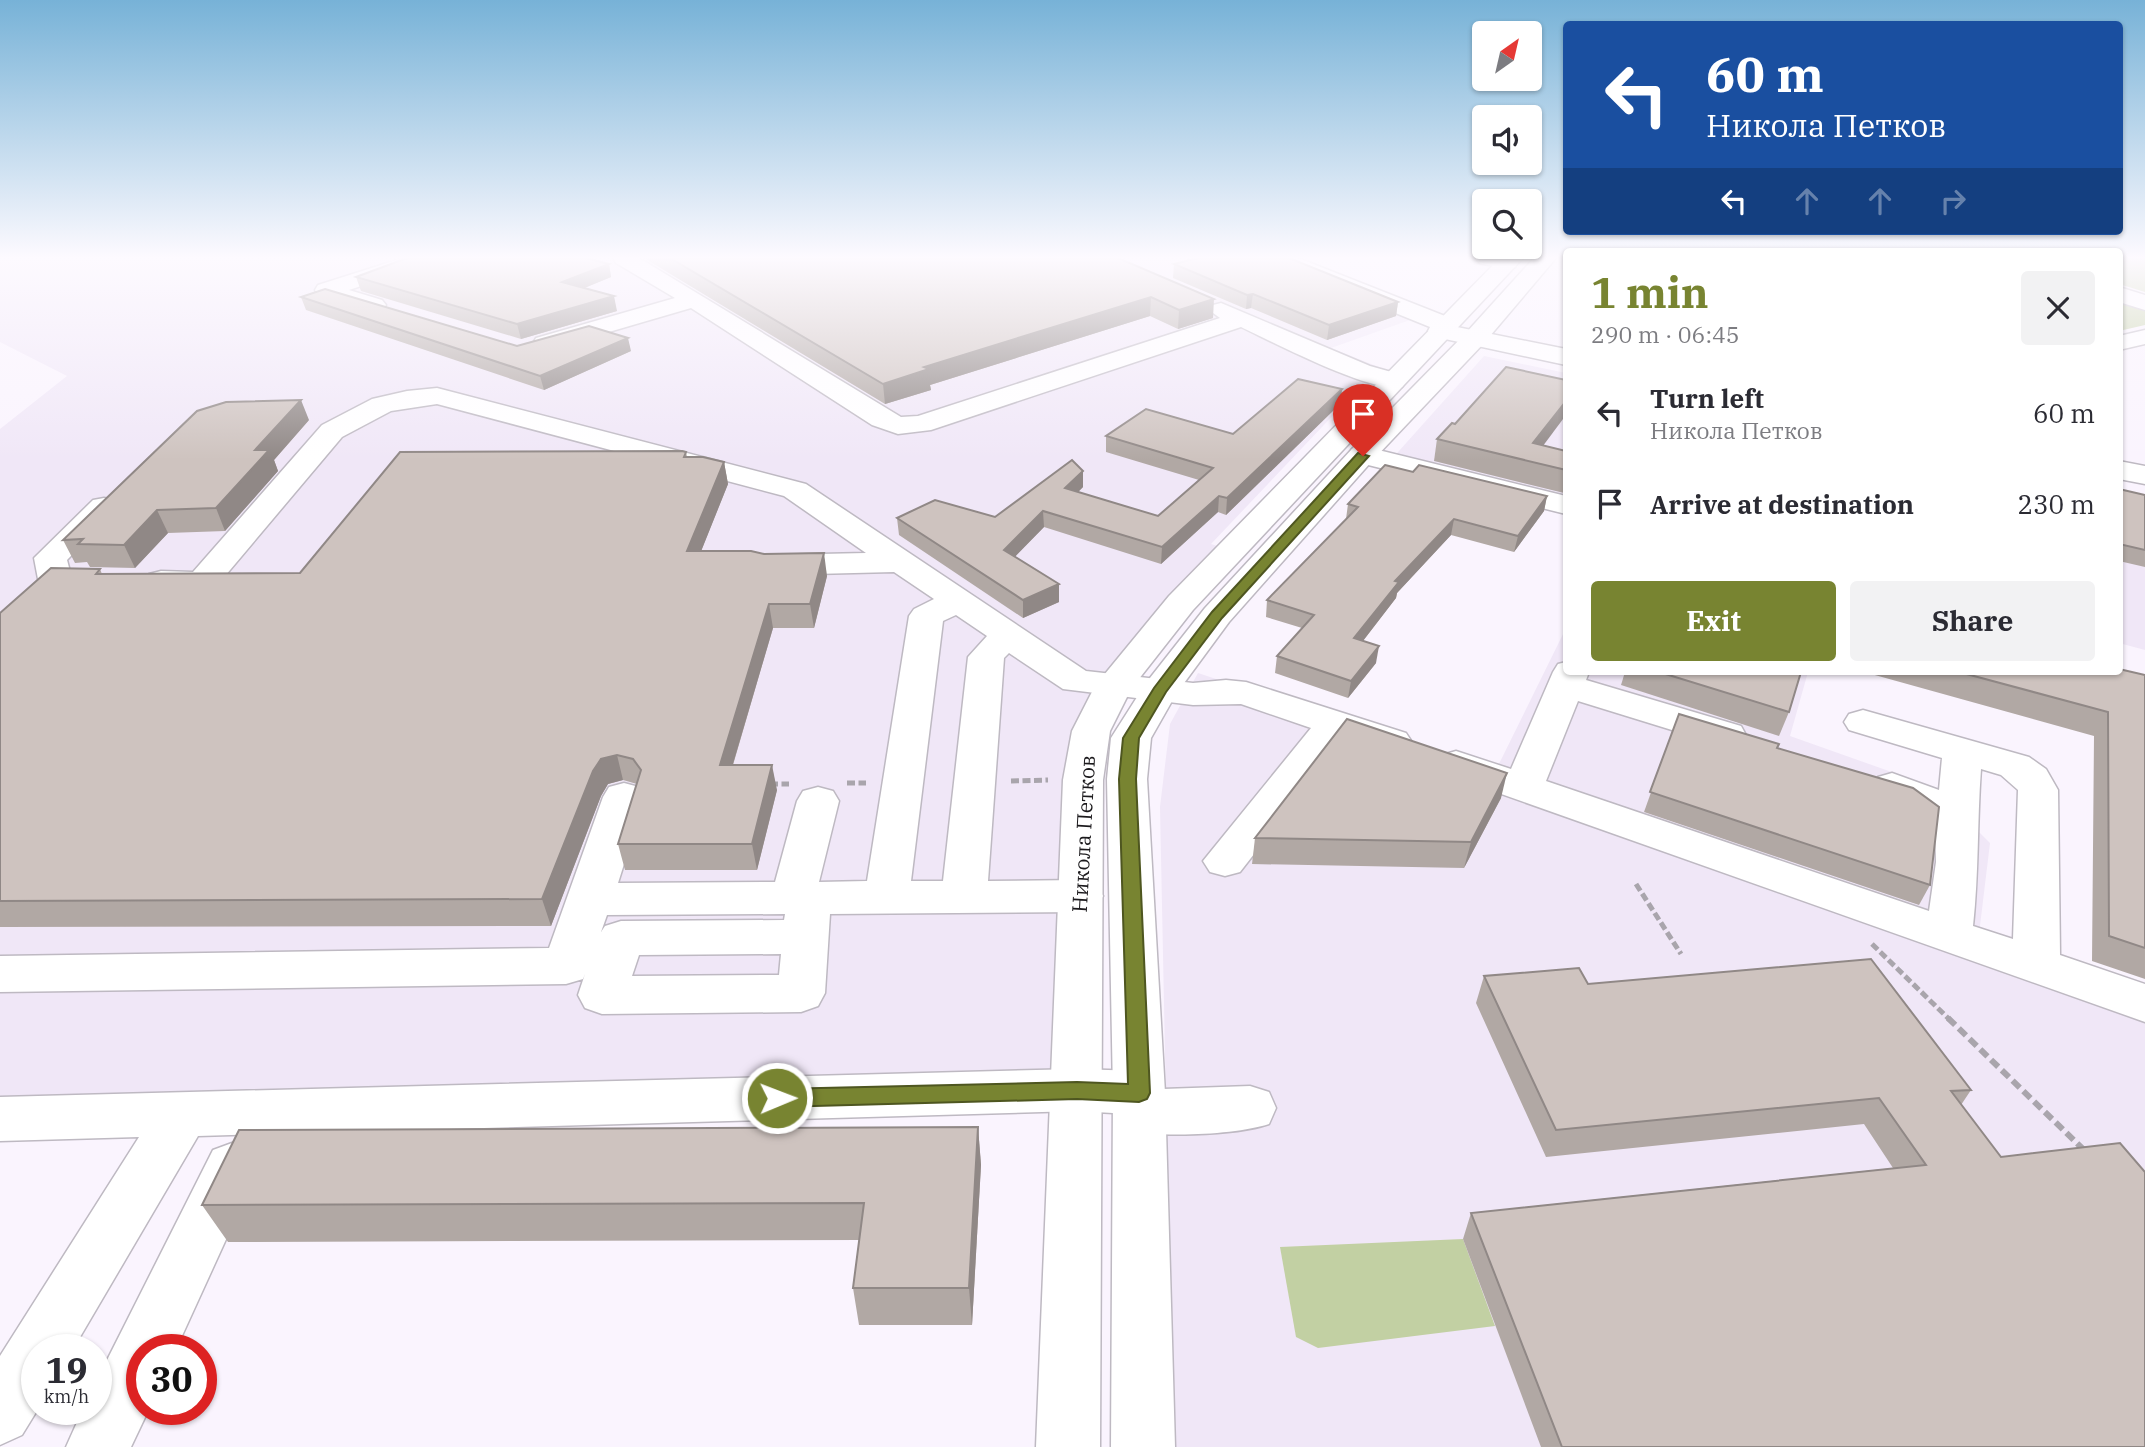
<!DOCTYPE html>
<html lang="en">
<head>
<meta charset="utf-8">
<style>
	:root { --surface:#fff; --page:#f2f2f3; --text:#2b2b33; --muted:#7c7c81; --accent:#788431 }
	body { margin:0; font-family:"IBM Plex Serif",serif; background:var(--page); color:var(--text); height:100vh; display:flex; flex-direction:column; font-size:26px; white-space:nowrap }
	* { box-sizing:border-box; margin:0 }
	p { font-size:23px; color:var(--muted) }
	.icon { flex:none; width:38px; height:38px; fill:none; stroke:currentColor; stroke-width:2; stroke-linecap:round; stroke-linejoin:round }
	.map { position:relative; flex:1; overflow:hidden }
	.side { position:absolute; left:1563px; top:248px; width:560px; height:427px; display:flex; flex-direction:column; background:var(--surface); border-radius:7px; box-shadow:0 2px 5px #0004 }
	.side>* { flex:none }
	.top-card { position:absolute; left:1563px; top:21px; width:560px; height:214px; border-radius:7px; box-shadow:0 2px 5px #0004; background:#1a4fa0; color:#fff; overflow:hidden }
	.needle { width:46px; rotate:34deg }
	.buttons { position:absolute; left:1472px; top:21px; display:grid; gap:14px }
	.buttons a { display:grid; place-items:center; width:70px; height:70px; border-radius:7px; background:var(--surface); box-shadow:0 2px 5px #0004; font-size:35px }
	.speed { position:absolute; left:21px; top:1334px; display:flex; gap:14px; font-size:35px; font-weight:700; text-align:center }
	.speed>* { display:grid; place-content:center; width:91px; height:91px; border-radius:50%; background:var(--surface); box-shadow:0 2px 5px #0004; line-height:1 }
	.speed small { font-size:18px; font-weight:400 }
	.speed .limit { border:10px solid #d22; background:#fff; color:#111 }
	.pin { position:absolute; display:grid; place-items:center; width:60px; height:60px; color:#fff; margin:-72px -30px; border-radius:50% 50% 50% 0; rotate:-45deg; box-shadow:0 0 7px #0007 }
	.pin .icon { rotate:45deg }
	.me { position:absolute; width:77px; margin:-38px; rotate:89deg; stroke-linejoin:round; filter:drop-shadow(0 0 5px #0008) }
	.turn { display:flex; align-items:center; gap:24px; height:147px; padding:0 28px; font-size:32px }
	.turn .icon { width:91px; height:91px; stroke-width:2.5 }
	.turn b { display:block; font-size:49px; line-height:60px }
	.lanes { display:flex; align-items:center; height:66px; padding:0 28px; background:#0003; justify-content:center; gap:35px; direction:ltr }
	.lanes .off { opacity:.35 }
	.round { display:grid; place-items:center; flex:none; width:74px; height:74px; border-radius:7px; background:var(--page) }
	.headline { display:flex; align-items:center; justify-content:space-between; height:119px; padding:0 28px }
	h1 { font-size:42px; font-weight:800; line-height:52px; color:var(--accent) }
	.primary-button { display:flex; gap:14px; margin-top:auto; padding:14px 28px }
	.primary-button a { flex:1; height:80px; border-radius:7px; background:var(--accent); color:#fff; font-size:28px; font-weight:800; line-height:80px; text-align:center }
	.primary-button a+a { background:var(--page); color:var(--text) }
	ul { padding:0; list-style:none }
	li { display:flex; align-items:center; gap:21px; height:91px; padding:0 28px }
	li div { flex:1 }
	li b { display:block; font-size:26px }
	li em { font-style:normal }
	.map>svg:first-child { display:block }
	.built { fill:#f0e7f7 }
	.green { fill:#c2d0a3 }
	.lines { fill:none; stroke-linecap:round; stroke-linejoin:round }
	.minor-casing { stroke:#beb9c2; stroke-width:3 }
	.major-casing { stroke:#beb9c2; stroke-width:3 }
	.path-far1 { stroke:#a9a5ac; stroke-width:5; stroke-dasharray:8 3.5; stroke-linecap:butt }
	.path { stroke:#a9a5ac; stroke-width:6; stroke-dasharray:10 5; stroke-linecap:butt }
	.minor { fill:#fff; fill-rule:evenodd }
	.major { fill:#fff; fill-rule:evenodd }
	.wall { fill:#b1a8a4 }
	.shaded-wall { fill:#908886 }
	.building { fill:#cec3bf; stroke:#908886; stroke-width:2 }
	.route { fill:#788431; stroke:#4e5620; stroke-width:2 }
	.labels { text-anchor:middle; stroke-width:7; stroke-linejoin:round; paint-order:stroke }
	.street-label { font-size:21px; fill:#1c1a1d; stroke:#fff }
</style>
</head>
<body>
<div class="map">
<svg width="2145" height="1447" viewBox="0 0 2145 1447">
	<rect width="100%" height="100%" fill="#faf4fe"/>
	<!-- built -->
	<g class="built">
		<path d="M 0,258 L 1280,258 L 1424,315 L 1331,348 L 1379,367 L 1211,544 L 1233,551 L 1091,731 L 1077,1090 L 0,1097 L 0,429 L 67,376 L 0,342 Z"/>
		<path d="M 1484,356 L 1566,373 L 1566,505 L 1390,461 Z"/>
		<path d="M 2119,490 L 2145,495 L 2145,650 L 2119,643 Z"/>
		<path d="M 1566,628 L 1566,672 L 1808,672 L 1790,736 L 1934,787 L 1990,843 L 1979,934 L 2145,989 L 2145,1447 L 1173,1447 L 1160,807 L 1170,724 L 1198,673 L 1495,772 Z"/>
	</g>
	<!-- green -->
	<g class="green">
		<path d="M 2119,258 L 2145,258 L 2145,292 L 2119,284 Z"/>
		<path d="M 2119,295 L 2145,304 L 2145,325 L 2119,331 Z"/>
		<path d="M 1463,1239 L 1495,1326 L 1318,1348 L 1296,1337 L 1280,1247 Z"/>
	</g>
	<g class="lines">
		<!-- minor casing -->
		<g class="minor-casing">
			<g id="minor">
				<path d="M 403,258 L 434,258 L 431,263 L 349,290 L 382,300 L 386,305 L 382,310 L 374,312 L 318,295 L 315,290 L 318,285 Z"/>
				<path d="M 613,258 L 639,258 L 901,417 L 918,416 L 1220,318 L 1209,310 L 1213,305 L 1221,303 L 1370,366 L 1402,375 L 1406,381 L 1402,387 C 1372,394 1273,342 1241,327 L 931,430 L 898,434 L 872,425 L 691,308 L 554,348 L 545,350 L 536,348 L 533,343 L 536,338 L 675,298 L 616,263 Z"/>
				<path d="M 1269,258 L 1298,258 L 1455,320 L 1457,327 L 1566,349 L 1566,365 L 1431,336 L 1428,331 L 1430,327 L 1272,263 Z"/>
				<path d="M 1476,258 L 1515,258 L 1518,262 L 1515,267 L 1507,269 L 1479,263 Z"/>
				<path d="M 2119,287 L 2145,295 L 2145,310 L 2119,302 Z"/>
				<path d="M 2145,330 L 2145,344 L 2119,350 L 2119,336 Z"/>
				<path d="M 437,388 L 806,484 L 1086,671 L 1193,683 L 1226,680 L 1246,682 L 1406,733 L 1412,742 L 1406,751 L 1392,754 L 1344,739 L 1240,872 L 1225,876 L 1210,872 L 1203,861 L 1311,728 L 1241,704 L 1193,705 L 1063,689 L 1009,653 L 1004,658 L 988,881 L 1081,880 L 1097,885 L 1103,896 L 1097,907 L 1081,912 L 830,914 L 825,993 L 818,1006 L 801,1012 L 602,1014 L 585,1008 L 578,995 L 585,974 L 583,979 L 566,984 L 0,992 L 0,956 L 549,948 L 603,797 L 609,787 L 624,783 L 639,787 L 645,797 L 618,883 L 775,882 L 797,801 L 803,791 L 818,787 L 833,791 L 839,801 L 819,882 L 867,881 L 909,616 L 914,609 L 934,599 L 894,572 L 774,575 L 762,572 L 758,565 L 762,558 L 774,555 L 866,553 L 784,496 L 437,404 L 391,411 L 342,437 L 214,589 C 194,594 169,593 149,588 L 144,581 L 149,574 L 161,571 L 193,572 L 322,425 L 372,399 L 407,391 ZM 956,615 L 987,636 L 968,657 L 943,881 L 911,881 L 943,621 ZM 785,914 L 784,920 L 621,921 L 605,926 L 601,932 L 607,915 ZM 781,954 L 779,975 L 632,976 L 639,955 Z"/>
				<path d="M 1362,446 L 1566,496 L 1566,514 L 1352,461 L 1348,455 L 1352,449 Z"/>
				<path d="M 2119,461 L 2145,466 L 2145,484 L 2119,479 Z"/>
				<path d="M 104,498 L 115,500 L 119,507 L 67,560 L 72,579 L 67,586 L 55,589 L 43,586 L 38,579 L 34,558 L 93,500 Z"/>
				<path d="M 1566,662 L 1566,672 L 1589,672 L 1586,680 L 1741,726 L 1746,735 L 1741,744 L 1727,747 L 1578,701 L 1546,781 L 1929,911 L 1936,862 L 1935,828 C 1917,809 1882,803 1872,786 L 1878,777 L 1892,773 L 1939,790 L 1942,758 L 1849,730 L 1844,722 L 1849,714 L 1863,710 L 2029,757 L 2046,769 L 2058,790 L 2060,955 L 2145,984 L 2145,1022 L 1442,773 L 1436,764 L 1442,755 L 1456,751 L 1511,769 L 1553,672 L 1558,664 ZM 1981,769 L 2001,775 L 2018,790 L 2013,939 L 1973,926 C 1979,873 1977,822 1981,769 Z"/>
				<path d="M 1077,1069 L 1139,1071 L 1157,1078 L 1163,1089 L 1250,1086 L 1269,1092 L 1276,1108 L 1269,1124 C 1236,1135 1152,1139 1120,1128 L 1113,1113 L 1077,1111 L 198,1136 L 73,1349 L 37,1349 L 38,1409 L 22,1435 L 0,1445 L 0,1356 L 139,1137 L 0,1141 L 0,1097 Z"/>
				<path d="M 232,1143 L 251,1150 L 259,1167 L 176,1349 L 142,1349 L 142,1409 L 149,1409 L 131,1447 L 66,1447 L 83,1409 L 96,1409 L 96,1382 L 213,1150 Z"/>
			</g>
		</g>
		<!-- major casing -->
		<g class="major-casing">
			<g id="major">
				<path d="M 1500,258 L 1523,258 L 1193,610 L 1131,689 L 1110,731 L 1103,780 L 1100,1447 L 1036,1447 L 1063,780 L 1072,731 L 1095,686 L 1169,596 Z"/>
				<path d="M 1534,258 L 1556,258 L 1484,343 L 1372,461 L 1229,622 L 1176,694 L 1151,738 L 1147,779 L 1165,1093 L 1175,1447 L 1111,1447 L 1113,1093 L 1107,779 L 1111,738 L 1146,683 L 1205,608 L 1352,449 L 1466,333 Z"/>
			</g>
		</g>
		<!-- path-far1 -->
		<g class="path-far1">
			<path d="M 1011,781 L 1048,780"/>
			<path d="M 847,783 L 866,783"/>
			<path d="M 770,784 L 789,784"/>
			<path d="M 1636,884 L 1681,954"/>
			<path d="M 1872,944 L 1950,1020"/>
		</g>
		<!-- path -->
		<path class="path" d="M 1948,1018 L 2084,1150"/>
		<!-- minor -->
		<use href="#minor" class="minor"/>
		<!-- major -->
		<use href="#major" class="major"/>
	</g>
	<!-- wall -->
	<g class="wall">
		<path d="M 644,258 L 1118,258 L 1213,318 L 1178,329 L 1150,316 L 930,385 L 931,390 L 885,404 Z"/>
		<path d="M 609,264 L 611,277 L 584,288 L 617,311 L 521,339 L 361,291 L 356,277 Z"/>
		<path d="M 1174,264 L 1398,302 L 1396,316 L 1327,340 L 1251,308 L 1246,309 L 1173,278 Z"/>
		<path d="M 301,297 L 517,346 L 631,351 L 544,390 L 306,310 Z"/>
		<path d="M 1342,389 L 1340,404 L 1226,515 L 1218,512 L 1161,564 L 1044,527 L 1015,556 L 1059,602 L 1023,618 L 899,535 L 897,518 L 995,517 L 1083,471 L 1083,487 L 1078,492 L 1158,516 L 1199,480 L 1106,452 L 1106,436 L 1233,434 Z"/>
		<path d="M 309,420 L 274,460 L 278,471 L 225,531 L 168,533 L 135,568 L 90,567 L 87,562 L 75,563 L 63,540 Z"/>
		<path d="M 1437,439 L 1543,445 L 1566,451 L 1566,489 L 1564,493 L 1434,461 Z"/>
		<path d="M 686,452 L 687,457 L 724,462 L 728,484 L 701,551 L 827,576 L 814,628 L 773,628 L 733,765 L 777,790 L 757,870 L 625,870 L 618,844 L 637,784 L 623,780 L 608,784 L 601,796 L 551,926 L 0,927 L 0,613 L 100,569 L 102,574 L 300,573 Z"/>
		<path d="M 1413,472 L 1547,496 L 1544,511 L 1514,552 L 1451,535 L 1397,593 L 1396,598 L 1363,641 L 1376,663 L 1348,698 L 1275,673 L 1277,656 L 1302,628 L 1266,617 L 1267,600 L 1346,519 L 1348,504 Z"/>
		<path d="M 2119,489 L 2145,495 L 2145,567 L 2119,561 Z"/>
		<path d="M 1625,672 L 1801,672 L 1789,712 L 1779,736 L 1621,685 Z"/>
		<path d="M 1864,672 L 2119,672 L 2145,675 L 2145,979 L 2092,961 L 2094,736 Z"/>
		<path d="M 1679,714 L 1777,748 L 1930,885 L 1919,905 L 1644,812 Z"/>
		<path d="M 1501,798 L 1464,868 L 1252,864 L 1255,838 Z"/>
		<path d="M 1484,976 L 1588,984 L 1971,1090 L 1961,1105 L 2145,1447 L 1541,1447 L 1463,1239 L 1471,1213 L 1893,1168 L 1864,1124 L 1546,1157 L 1476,1003 Z"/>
		<path d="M 978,1127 L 981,1165 L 972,1325 L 859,1325 L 853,1288 L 859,1240 L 228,1242 L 202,1205 Z"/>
	</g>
	<!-- shaded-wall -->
	<g class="shaded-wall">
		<path d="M 609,264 L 611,277 L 565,296 L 562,282 Z"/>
		<path d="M 1253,294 L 1251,308 L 1246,309 L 1247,295 Z"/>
		<path d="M 614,296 L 617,311 L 521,339 L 517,324 Z"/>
		<path d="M 1151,297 L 1150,316 L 930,385 L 931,390 L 885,404 L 883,384 L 924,367 Z"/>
		<path d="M 1214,299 L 1213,318 L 1178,329 L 1179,310 Z"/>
		<path d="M 1398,302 L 1396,316 L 1327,340 L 1329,325 Z"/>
		<path d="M 628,338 L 631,351 L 544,390 L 540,376 Z"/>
		<path d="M 1342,389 L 1340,404 L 1226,515 L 1227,498 Z"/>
		<path d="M 301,400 L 309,420 L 274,460 L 278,471 L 225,531 L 216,508 L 255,450 Z"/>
		<path d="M 1566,401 L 1566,415 L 1531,462 L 1533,443 Z"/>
		<path d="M 724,462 L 728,484 L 692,574 L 687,551 Z"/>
		<path d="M 1083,471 L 1083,487 L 1065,505 L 1065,488 Z"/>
		<path d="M 1219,496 L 1218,512 L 1161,564 L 1162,547 Z"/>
		<path d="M 1547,496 L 1544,511 L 1514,552 L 1518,536 Z"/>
		<path d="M 157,510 L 168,533 L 135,568 L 124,545 Z"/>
		<path d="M 1043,511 L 1044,527 L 1005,567 L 1004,550 Z"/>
		<path d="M 1454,519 L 1451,535 L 1397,593 L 1396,598 L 1352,655 L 1354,638 L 1395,581 Z"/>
		<path d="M 824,553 L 827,576 L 814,628 L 810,604 Z"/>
		<path d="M 1059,584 L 1059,602 L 1023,618 L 1023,600 Z"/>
		<path d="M 769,604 L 773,628 L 725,791 L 720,765 Z"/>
		<path d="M 1379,646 L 1376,663 L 1348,698 L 1351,681 Z"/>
		<path d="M 617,755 L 623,780 L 608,784 L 601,796 L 551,926 L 542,899 L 593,771 L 601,759 Z"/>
		<path d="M 772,765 L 777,790 L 757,870 L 752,844 Z"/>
		<path d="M 1507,773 L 1501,798 L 1464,868 L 1471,842 Z"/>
		<path d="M 978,1127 L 981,1165 L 972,1325 L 969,1288 Z"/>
	</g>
	<!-- building -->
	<g class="building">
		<path d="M 407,258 L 586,258 L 609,264 L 562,282 L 614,296 L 517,324 L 356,277 Z"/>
		<path d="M 670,258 L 1118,258 L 1214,299 L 1179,310 L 1151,297 L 924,367 L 929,369 L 883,384 Z"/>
		<path d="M 1198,258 L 1289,258 L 1398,302 L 1329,325 L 1253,294 L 1247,295 L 1174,264 Z"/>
		<path d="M 325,289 L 517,346 L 589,326 L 628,338 L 540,376 L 301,297 Z"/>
		<path d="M 1506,367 L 1566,380 L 1566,401 L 1533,443 L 1566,451 L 1566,470 L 1437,439 L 1452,423 L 1455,424 Z"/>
		<path d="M 1298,379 L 1342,389 L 1227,498 L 1219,496 L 1162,547 L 1043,511 L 1004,550 L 1059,584 L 1023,600 L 897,518 L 935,500 L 995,517 L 1072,460 L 1083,471 L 1065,488 L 1158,516 L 1213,468 L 1106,436 L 1146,409 L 1233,434 Z"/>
		<path d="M 301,400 L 255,450 L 269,450 L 216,508 L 157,510 L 124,545 L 78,544 L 83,539 L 63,540 L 197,411 L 226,402 Z"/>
		<path d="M 682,451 L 686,452 L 684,457 L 703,457 L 724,462 L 687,551 L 751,551 L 764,554 L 824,553 L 810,604 L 769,604 L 720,765 L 772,765 L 752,844 L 618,844 L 641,770 L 633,759 L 617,755 L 601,759 L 593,771 L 542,899 L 0,901 L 0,613 L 51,568 L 100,569 L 96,574 L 300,573 L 400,452 Z"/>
		<path d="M 1385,465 L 1413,472 L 1419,465 L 1547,496 L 1518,536 L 1454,519 L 1395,581 L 1399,582 L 1354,638 L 1379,646 L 1351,681 L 1277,656 L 1314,615 L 1267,600 L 1358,507 L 1348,504 Z"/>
		<path d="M 2119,489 L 2145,495 L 2145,550 L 2119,544 Z"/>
		<path d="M 2119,669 L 2145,675 L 2145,948 L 2109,936 L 2108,712 L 1959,672 L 2119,672 Z"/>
		<path d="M 1659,672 L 1801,672 L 1789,712 Z"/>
		<path d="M 1679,714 L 1779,744 L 1777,748 L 1913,788 L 1939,807 L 1930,885 L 1650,792 Z"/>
		<path d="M 1347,719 L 1507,773 L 1471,842 L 1255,838 Z"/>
		<path d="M 1871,959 L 1971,1090 L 1951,1091 L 2001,1157 L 2120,1143 L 2145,1172 L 2145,1447 L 1562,1447 L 1471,1213 L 1926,1165 L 1879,1098 L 1556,1130 L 1484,976 L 1579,968 L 1588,984 Z"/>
		<path d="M 978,1127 L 969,1288 L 853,1288 L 864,1203 L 202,1205 L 239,1130 Z"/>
	</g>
	<!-- sky -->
	<linearGradient id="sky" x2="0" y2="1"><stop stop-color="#77b2d7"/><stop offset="0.56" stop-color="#fdfaff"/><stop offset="1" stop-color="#fdfaff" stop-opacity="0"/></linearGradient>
	<rect width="2145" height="460" fill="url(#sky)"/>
	<!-- route -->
	<path class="route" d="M 1358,453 L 1369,456 L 1222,618 L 1166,692 L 1139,738 L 1136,779 L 1150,1093 L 1147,1099 L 1139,1102 L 1077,1099 L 777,1107 L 770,1105 L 766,1098 L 770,1092 L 777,1089 L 1077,1082 L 1128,1084 L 1119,779 L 1123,738 L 1154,688 L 1212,612 Z"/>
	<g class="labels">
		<!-- street labels -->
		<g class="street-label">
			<text transform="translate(1084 834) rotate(-87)" y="7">Никола Петков</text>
		</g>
	</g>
</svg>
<div class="buttons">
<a><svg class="needle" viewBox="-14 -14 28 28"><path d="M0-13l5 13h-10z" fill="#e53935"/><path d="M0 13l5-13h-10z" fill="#7c7c81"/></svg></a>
<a><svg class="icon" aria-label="sound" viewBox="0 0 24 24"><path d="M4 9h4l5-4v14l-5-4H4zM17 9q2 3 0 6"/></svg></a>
<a><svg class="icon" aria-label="search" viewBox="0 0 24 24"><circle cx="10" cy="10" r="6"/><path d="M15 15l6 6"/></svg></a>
</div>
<div class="speed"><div>19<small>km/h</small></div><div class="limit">30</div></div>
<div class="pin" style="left:1363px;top:456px;background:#d93025"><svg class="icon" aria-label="arrive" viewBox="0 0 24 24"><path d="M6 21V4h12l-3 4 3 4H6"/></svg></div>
<svg class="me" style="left:777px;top:1098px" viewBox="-20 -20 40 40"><circle r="17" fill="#788431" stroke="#fff" stroke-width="3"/><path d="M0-11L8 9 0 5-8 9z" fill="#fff"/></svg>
<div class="top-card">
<div class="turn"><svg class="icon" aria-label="left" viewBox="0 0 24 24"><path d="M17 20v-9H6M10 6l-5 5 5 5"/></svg><div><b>60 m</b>Никола Петков</div></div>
<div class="lanes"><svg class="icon" aria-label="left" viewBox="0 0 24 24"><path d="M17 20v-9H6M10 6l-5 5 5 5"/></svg><svg class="icon off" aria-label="ahead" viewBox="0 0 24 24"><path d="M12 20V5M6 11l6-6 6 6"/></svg><svg class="icon off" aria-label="ahead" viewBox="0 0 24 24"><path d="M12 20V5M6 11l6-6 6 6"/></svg><svg class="icon off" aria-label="right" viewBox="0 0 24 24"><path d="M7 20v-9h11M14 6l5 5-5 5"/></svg></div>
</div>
<section class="side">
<div class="headline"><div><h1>1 min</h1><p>290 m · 06:45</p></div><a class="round"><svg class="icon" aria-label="close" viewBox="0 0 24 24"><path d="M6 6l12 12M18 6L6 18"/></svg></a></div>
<ul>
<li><svg class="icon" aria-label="left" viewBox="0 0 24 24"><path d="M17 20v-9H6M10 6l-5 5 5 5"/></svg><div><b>Turn left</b><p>Никола Петков</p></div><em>60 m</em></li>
<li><svg class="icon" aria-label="arrive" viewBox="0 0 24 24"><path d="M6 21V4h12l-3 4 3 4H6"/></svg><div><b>Arrive at destination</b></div><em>230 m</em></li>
</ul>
<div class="primary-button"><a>Exit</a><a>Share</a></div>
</section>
</div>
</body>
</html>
